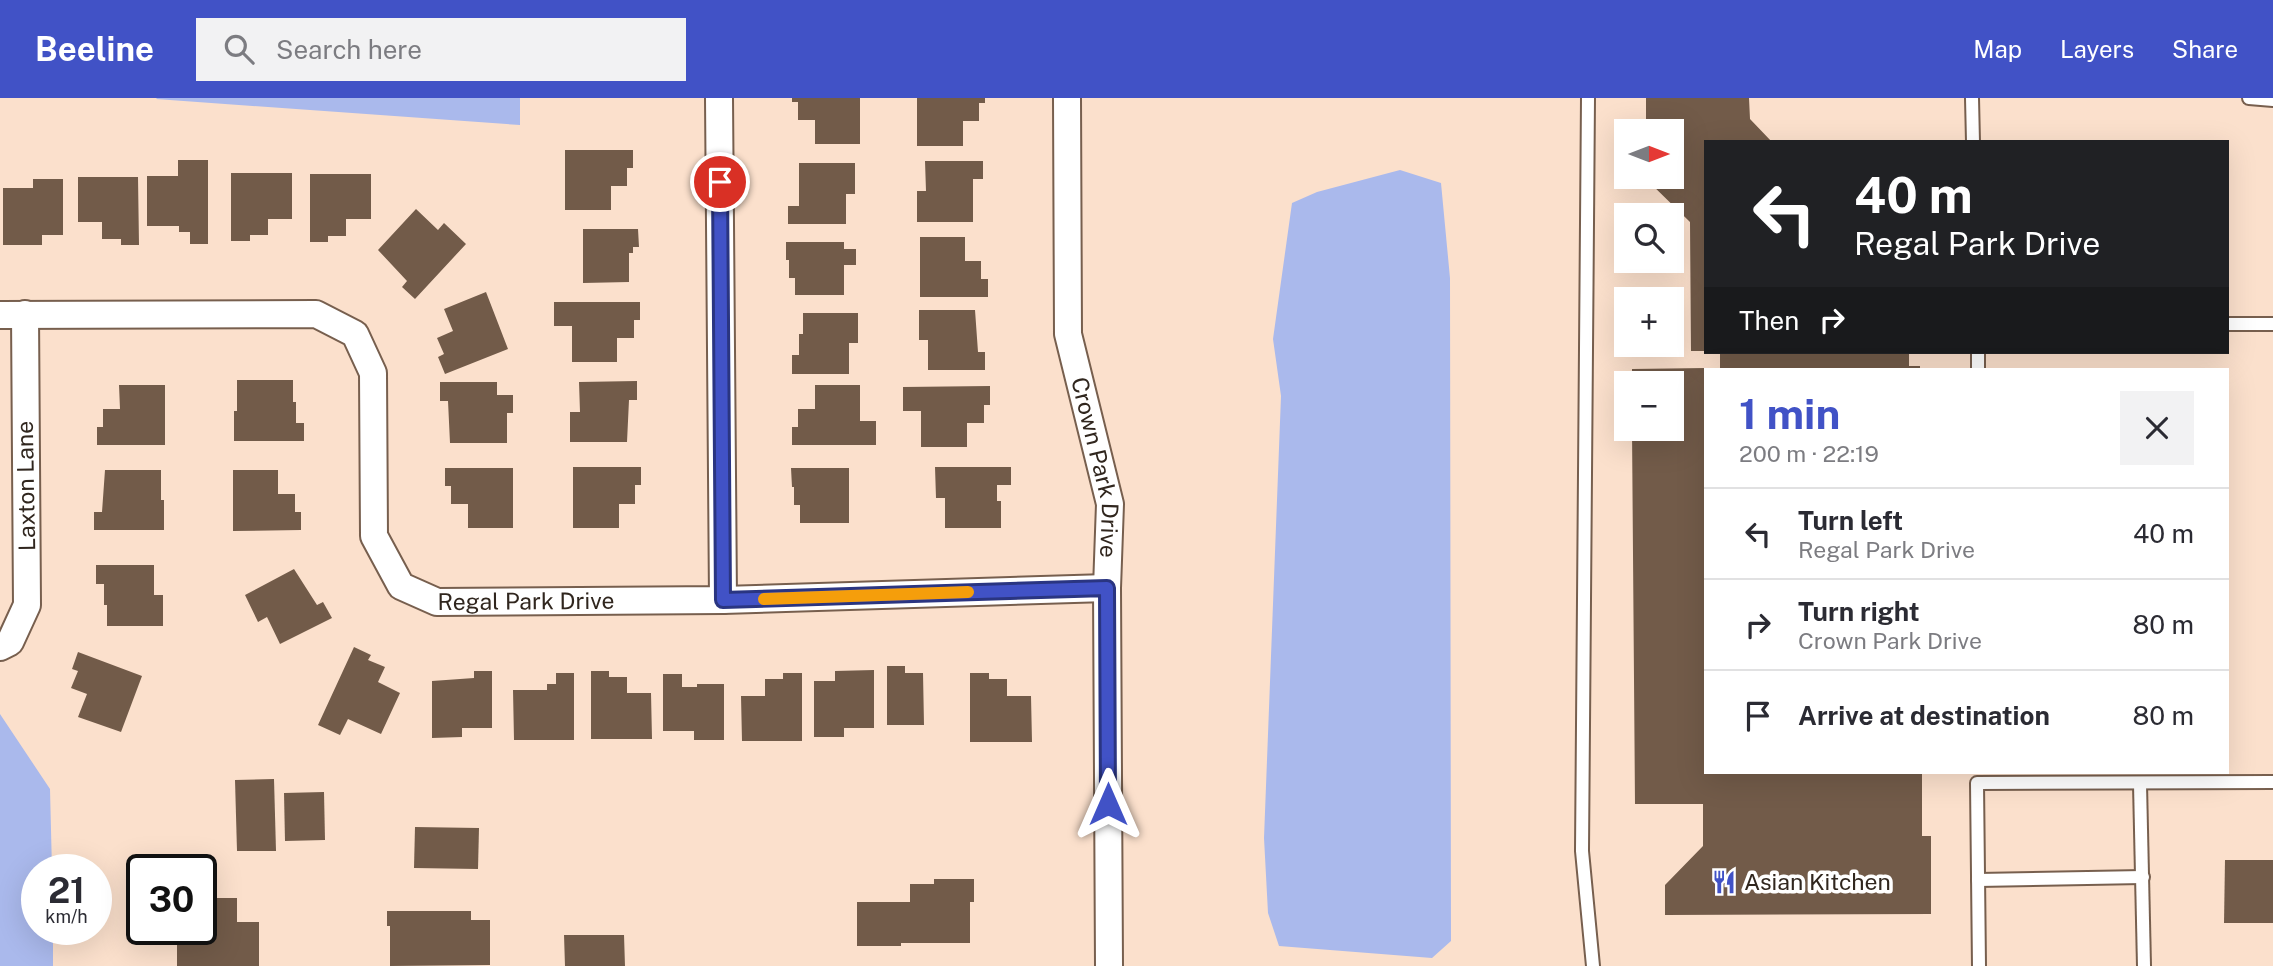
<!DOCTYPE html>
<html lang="en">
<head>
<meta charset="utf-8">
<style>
	:root { --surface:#fff; --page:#f2f2f3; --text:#2b2b33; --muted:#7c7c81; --line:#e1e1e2; --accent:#4152c6 }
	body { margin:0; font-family:"Public Sans",sans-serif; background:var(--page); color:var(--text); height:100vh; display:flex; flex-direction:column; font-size:26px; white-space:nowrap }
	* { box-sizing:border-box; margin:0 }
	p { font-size:23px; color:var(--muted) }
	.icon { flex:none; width:38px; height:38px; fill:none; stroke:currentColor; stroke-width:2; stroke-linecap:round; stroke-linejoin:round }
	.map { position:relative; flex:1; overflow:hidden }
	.sheet { position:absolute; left:1704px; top:270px; width:525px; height:406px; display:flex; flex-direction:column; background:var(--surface); border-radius:0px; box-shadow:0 7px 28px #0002 }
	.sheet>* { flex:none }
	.top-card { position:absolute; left:1704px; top:42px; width:525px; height:214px; border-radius:0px; box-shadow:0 7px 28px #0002; background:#202124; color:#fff; overflow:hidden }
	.needle { width:46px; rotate:90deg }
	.fabs { position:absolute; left:1614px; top:21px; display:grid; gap:14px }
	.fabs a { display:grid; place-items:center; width:70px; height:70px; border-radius:0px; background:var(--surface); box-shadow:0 7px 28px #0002; font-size:35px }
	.speed { position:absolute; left:21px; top:756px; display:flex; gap:14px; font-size:35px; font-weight:700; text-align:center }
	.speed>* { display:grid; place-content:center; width:91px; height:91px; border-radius:50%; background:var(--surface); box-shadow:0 7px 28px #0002; line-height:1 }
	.speed small { font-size:18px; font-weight:400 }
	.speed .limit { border:4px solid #111; border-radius:10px; background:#fff; color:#111 }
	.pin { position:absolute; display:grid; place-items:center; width:60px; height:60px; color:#fff; margin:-30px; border:4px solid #fff; border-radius:50%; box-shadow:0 2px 7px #0007 }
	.me { position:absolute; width:77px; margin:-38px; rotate:0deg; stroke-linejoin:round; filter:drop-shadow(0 0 5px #0008) }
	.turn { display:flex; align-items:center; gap:24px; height:147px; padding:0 35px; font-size:32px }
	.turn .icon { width:91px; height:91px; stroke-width:2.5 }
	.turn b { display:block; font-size:49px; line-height:60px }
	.then { display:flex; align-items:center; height:66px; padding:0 35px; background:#0003; gap:14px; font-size:26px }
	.round { display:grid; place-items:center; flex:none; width:74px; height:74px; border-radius:0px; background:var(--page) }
	.overview { display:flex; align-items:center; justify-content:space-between; height:119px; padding:0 35px }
	h1 { font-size:42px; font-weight:700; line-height:52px; color:var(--accent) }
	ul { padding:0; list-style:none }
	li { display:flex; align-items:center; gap:21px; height:91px; padding:0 35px; border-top:2px solid var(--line) }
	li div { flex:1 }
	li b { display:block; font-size:26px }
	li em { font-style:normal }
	header { display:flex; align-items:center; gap:42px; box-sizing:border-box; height:98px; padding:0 35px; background:var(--accent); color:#fff }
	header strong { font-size:33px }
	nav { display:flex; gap:38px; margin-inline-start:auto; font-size:24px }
	.search { width:490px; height:63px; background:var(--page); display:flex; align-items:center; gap:18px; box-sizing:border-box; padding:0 24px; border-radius:0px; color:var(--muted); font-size:26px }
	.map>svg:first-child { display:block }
	.water { fill:#aab9ec }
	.building { fill:#725b49 }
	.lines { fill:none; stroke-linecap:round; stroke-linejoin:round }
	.service-casing { stroke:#775f4e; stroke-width:16 }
	.minor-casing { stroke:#775f4e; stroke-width:30 }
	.service { stroke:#fff; stroke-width:12 }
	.minor { stroke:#fff; stroke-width:26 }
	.route-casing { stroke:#2a3581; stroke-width:18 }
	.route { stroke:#4152c6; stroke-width:12 }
	.slow { stroke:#f59e0b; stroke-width:12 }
	.labels { text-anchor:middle; stroke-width:7; stroke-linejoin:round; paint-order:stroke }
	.street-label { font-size:23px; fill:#30261e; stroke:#fff }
	.poi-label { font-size:23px; fill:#30261e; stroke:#fff; text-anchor:start }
</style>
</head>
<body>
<header>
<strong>Beeline</strong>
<div class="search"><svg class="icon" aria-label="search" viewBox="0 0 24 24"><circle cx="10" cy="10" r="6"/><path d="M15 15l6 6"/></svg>Search here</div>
<nav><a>Map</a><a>Layers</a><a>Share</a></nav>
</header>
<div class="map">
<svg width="2273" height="868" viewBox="0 0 2273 868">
	<rect width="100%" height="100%" fill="#fbe0cc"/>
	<!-- water -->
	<g class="water">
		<path d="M 157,0 L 520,0 L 520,27 L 156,1 Z"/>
		<path d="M 1400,72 L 1441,85 L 1450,180 L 1451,843 L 1432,860 L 1279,848 L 1268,815 L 1264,740 L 1281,298 L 1273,241 L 1292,105 L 1317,94 Z"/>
		<path d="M 0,616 L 50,691 L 52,772 L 37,772 L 37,831 L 53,831 L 53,868 L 0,868 Z"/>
	</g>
	<!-- building -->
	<g class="building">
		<path d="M 792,0 L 860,0 L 860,46 L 815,46 L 815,22 L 798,22 L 798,4 L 792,4 Z"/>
		<path d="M 917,0 L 985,0 L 985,5 L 979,5 L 979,23 L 963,23 L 963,48 L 917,48 Z"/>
		<path d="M 1646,0 L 1749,0 L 1750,21 L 1772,44 L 1706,44 L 1706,253 L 1691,253 L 1690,124 L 1646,81 L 1646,79 L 1671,79 L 1671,33 L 1646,33 Z"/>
		<path d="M 565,52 L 633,52 L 633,70 L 627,70 L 627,88 L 611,88 L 611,112 L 565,112 Z"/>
		<path d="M 178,62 L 208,62 L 208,146 L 190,146 L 190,134 L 179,134 L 179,128 L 147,128 L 147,78 L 178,78 Z"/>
		<path d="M 925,63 L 983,63 L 983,81 L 973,81 L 973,124 L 917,124 L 917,93 L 926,93 Z"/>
		<path d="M 799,65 L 855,65 L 855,96 L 846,96 L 846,126 L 788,126 L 788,108 L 799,108 Z"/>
		<path d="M 231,75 L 292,75 L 292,121 L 268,121 L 268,137 L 250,137 L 250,143 L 231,143 Z"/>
		<path d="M 310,76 L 371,76 L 371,121 L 346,121 L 346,138 L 328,138 L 328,144 L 310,144 Z"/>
		<path d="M 78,79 L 138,79 L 139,147 L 121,147 L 121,141 L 102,141 L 102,124 L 78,124 Z"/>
		<path d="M 33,81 L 63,81 L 63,137 L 42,137 L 42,147 L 3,147 L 3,90 L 33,90 Z"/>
		<path d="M 416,111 L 438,132 L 444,125 L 466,146 L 415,201 L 402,189 L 407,183 L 378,152 Z"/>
		<path d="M 583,131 L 638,131 L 639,149 L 633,149 L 633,155 L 629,155 L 629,184 L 583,185 Z"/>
		<path d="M 920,139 L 965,139 L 965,163 L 981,163 L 981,181 L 988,181 L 988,199 L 920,199 Z"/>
		<path d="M 786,144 L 844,144 L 844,151 L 856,151 L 856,167 L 844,167 L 844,197 L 795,197 L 795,180 L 789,180 L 789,162 L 786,162 Z"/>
		<path d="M 486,194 L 508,251 L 445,276 L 438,259 L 444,256 L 437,240 L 453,233 L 444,211 Z"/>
		<path d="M 554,204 L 640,204 L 640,222 L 634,222 L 634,240 L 617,240 L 617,264 L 572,264 L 572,228 L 554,228 Z"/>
		<path d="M 919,212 L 975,212 L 978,254 L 985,254 L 985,272 L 928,272 L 928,242 L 919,242 Z"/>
		<path d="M 803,215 L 858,215 L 858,245 L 849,245 L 849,276 L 792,276 L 792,257 L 799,257 L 799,236 L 803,236 Z"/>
		<path d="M 1720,254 L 1909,254 L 1909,268 L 1920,268 L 1920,271 L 1720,271 Z"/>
		<path d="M 1706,270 L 1706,674 L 1922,674 L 1922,738 L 1931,738 L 1931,816 L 1665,817 L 1665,787 L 1703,748 L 1703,706 L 1635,706 L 1632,331 L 1671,331 L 1671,285 L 1632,285 L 1632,271 Z"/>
		<path d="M 237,282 L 293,282 L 293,304 L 296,304 L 296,325 L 304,325 L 304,343 L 234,343 L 234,313 L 237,313 Z"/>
		<path d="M 637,283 L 637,302 L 629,302 L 627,344 L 570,344 L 570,314 L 580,314 L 579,284 Z"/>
		<path d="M 440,284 L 497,284 L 497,297 L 513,297 L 513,315 L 507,315 L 507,345 L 450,345 L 448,303 L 440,303 Z"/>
		<path d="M 119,287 L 165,287 L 165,347 L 97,347 L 97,329 L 103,329 L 103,311 L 120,311 Z"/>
		<path d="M 815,287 L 860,287 L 860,323 L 876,323 L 876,347 L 792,347 L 792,329 L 798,329 L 798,311 L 815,311 Z"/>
		<path d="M 990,288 L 990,307 L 984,307 L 984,325 L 967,325 L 967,349 L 921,349 L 921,313 L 903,313 L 903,289 Z"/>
		<path d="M 573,369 L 641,369 L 641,387 L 635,387 L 635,406 L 619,406 L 619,430 L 573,430 Z"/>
		<path d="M 935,369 L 1011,369 L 1011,387 L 997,387 L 997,403 L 1001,403 L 1001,430 L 945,430 L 945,400 L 936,400 Z"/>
		<path d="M 445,370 L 513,370 L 513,430 L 468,430 L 468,406 L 451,406 L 451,388 L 445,388 Z"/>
		<path d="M 791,370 L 849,370 L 849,425 L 800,425 L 800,407 L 794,407 L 794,389 L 792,389 Z"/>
		<path d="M 105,372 L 161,372 L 161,402 L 164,402 L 164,432 L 94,432 L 94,414 L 102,414 Z"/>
		<path d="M 233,372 L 278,372 L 278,396 L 295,396 L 295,414 L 301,414 L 301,432 L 233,433 Z"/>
		<path d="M 96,467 L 154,467 L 154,497 L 163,497 L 163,528 L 107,528 L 107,507 L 104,507 L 104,486 L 96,486 Z"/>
		<path d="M 294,471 L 317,507 L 323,504 L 332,520 L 280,546 L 267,519 L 258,524 L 245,497 Z"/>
		<path d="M 354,549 L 371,557 L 368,562 L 385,569 L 378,584 L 400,595 L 381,636 L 348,621 L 340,637 L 318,627 Z"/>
		<path d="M 78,554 L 142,578 L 121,634 L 78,619 L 87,596 L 71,590 L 78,573 L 72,571 Z"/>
		<path d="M 887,568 L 905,568 L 905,575 L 923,575 L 924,627 L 887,627 Z"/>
		<path d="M 874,572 L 874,630 L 844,630 L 844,639 L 814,639 L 814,583 L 835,583 L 835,573 Z"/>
		<path d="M 474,573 L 492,573 L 492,630 L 462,630 L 462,639 L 432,640 L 432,583 L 474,580 Z"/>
		<path d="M 591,573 L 609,573 L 609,579 L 627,579 L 627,595 L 651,595 L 652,641 L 591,641 Z"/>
		<path d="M 556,575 L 574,575 L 574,642 L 514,642 L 513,592 L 547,592 L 547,586 L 556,586 Z"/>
		<path d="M 783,575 L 802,575 L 802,643 L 742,643 L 741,598 L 765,598 L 765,581 L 783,581 Z"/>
		<path d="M 970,575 L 989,575 L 989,581 L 1007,581 L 1007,598 L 1031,598 L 1032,644 L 970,644 Z"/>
		<path d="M 663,576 L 682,576 L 682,589 L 697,589 L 697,586 L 724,586 L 724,642 L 694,642 L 694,633 L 663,633 Z"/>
		<path d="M 274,681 L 276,753 L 237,753 L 235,682 Z"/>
		<path d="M 324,694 L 325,742 L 285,743 L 284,695 Z"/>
		<path d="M 415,729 L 479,730 L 478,771 L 414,770 Z"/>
		<path d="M 2225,762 L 2273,762 L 2273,825 L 2224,825 Z"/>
		<path d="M 934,781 L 974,781 L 974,804 L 970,804 L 970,845 L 901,845 L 901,848 L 857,848 L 857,804 L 910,804 L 910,786 L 934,786 Z"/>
		<path d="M 206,800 L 237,800 L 237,824 L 259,824 L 259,868 L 177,868 L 177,831 L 206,830 Z"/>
		<path d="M 387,813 L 471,813 L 471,822 L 490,822 L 490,867 L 390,868 L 390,828 L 387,828 Z"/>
		<path d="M 564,837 L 624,837 L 625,868 L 565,868 Z"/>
	</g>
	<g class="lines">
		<!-- service casing -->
		<g class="service-casing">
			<g id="service">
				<path d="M 1588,0 L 1582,753 L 1593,868"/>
				<path d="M 1972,0 L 1973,44"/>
				<path d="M 2249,0 L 2273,2"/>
				<path d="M 2228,226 L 2273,226"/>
				<path d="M 1978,271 L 1978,254"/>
				<path d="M 2140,686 L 2144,868"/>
				<path d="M 1978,782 L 2143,779"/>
				<path d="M 1979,868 L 1977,685 L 2273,684"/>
			</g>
		</g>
		<!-- minor casing -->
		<g class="minor-casing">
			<g id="minor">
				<path d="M 719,0 L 723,502"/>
				<path id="s1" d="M 1067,0 L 1068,236 L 1110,406 L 1107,490 L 1109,868"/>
				<path id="s2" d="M 0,217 L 316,216 L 355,236 L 373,275 L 374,438 L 401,488 L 437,504 L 723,502 L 1107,490"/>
				<path d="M 0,549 L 10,544 L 27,507 L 25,216"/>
			</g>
		</g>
		<!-- service -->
		<use href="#service" class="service"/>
		<!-- minor -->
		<use href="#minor" class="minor"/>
	</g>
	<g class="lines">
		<!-- route casing -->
		<g class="route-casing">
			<path id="route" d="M 720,84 L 723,502 L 1107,490 L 1108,706"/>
		</g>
		<!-- route -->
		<use href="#route" class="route"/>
		<!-- slow -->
		<path class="slow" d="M 764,501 L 968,494"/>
	</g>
	<!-- icons -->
	<defs>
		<g id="restaurant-bare" transform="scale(1.89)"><path d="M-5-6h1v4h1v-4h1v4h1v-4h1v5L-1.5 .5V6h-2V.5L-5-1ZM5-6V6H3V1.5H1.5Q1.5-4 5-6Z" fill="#4152c6" stroke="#fff" stroke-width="2.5" paint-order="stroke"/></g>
	</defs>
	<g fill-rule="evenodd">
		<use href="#restaurant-bare" x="1724" y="784"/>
	</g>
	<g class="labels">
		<!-- street labels -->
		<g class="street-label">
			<text dy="8" stroke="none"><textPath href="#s1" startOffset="373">Crown Park Drive</textPath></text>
			<text transform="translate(26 388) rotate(-91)" y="8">Laxton Lane</text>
			<text dy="8" stroke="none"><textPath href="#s2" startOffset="751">Regal Park Drive</textPath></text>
		</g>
		<!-- poi labels -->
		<g class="poi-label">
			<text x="1744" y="792">Asian Kitchen</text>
		</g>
	</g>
</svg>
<div class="fabs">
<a><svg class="needle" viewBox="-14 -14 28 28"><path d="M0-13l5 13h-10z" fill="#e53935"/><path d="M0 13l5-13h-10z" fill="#7c7c81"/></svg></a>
<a><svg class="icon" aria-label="search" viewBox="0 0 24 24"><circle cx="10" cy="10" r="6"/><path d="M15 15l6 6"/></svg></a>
<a>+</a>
<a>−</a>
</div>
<div class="speed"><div>21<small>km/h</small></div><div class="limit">30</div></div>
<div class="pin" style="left:720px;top:84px;background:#d93025"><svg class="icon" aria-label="arrive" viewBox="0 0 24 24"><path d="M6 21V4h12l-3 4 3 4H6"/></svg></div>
<svg class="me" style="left:1108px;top:706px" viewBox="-20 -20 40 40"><path d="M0-17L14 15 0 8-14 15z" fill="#4152c6" stroke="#fff" stroke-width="4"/></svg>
<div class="top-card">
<div class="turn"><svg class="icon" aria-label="left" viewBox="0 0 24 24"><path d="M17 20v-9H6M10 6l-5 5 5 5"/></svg><div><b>40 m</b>Regal Park Drive</div></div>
<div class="then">Then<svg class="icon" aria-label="right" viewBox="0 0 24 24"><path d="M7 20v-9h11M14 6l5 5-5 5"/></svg></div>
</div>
<section class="sheet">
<div class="overview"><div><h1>1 min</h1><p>200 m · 22:19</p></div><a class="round"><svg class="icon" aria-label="close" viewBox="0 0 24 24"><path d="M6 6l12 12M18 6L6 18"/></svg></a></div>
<ul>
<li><svg class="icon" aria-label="left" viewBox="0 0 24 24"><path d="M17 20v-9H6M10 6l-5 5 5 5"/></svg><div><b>Turn left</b><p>Regal Park Drive</p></div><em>40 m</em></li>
<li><svg class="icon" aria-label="right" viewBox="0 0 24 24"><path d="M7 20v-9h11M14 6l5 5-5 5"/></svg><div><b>Turn right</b><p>Crown Park Drive</p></div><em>80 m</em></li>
<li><svg class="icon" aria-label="arrive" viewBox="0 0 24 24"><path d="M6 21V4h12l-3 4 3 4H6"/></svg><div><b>Arrive at destination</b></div><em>80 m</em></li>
</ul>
</section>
</div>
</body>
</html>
